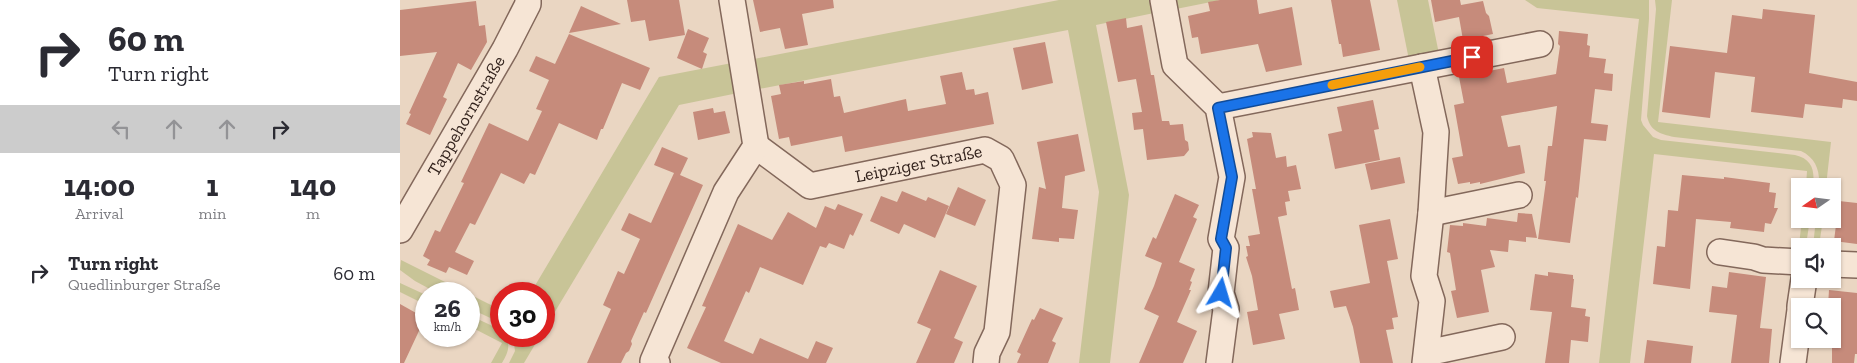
<!DOCTYPE html>
<html lang="en">
<head>
<meta charset="utf-8">
<style>
	:root { --surface:#fff; --page:#f2f2f3; --text:#2b2b33; --muted:#7c7c81 }
	body { margin:0; font-family:"Zilla Slab",serif; background:var(--page); color:var(--text); height:100vh; display:flex; flex-direction:column; font-size:19px; white-space:nowrap }
	* { box-sizing:border-box; margin:0 }
	p { font-size:16px; color:var(--muted) }
	.icon { flex:none; width:28px; height:28px; fill:none; stroke:currentColor; stroke-width:2; stroke-linecap:round; stroke-linejoin:round }
	.map { position:relative; flex:1; overflow:hidden }
	.details { display:flex; flex-direction:column; background:var(--surface); width:400px }
	.details>* { flex:none }
	.banner { background:#fff; color:var(--text); overflow:hidden }
	.needle { width:32px; rotate:256deg }
	.buttons { position:absolute; left:1391px; top:178px; display:grid; gap:10px }
	.buttons a { display:grid; place-items:center; width:50px; height:50px; border-radius:0px; background:var(--surface); box-shadow:0 1px 4px #0004; font-size:25px }
	.speed { position:absolute; left:15px; top:282px; display:flex; gap:10px; font-size:25px; font-weight:700; text-align:center }
	.speed>* { display:grid; place-content:center; width:65px; height:65px; border-radius:50%; background:var(--surface); box-shadow:0 1px 4px #0004; line-height:1 }
	.speed small { font-size:12px; font-weight:400 }
	.speed .limit { border:8px solid #d22; background:#fff; color:#111 }
	.pin { position:absolute; display:grid; place-items:center; width:42px; height:42px; color:#fff; margin:-21px; border-radius:10px; box-shadow:0 2px 8px #0006 }
	.me { position:absolute; width:55px; margin:-28px; rotate:7deg; stroke-linejoin:round; filter:drop-shadow(0 0 4px #0008) }
	.turn { display:flex; align-items:center; gap:18px; height:105px; padding:0 25px; font-size:22px }
	.turn .icon { width:65px; height:65px; stroke-width:2.5 }
	.turn b { display:block; font-size:35px; line-height:42px }
	.lanes { display:flex; align-items:center; height:48px; padding:0 25px; background:#0003; justify-content:center; gap:25px; direction:ltr }
	.lanes .off { opacity:.35 }
	.eta { display:flex; justify-content:space-evenly; align-items:center; height:85px; text-align:center }
	.eta b { font-size:30px; font-weight:700; line-height:35px }
	ul { padding:0; list-style:none }
	li { display:flex; align-items:center; gap:15px; height:70px; padding:0 25px }
	li div { flex:1 }
	li b { display:block; font-size:19px }
	li em { font-style:normal }
	main { display:flex; flex:1; min-height:0 }
	.map>svg:first-child { display:block }
	.green { fill:#c8c497 }
	.building { fill:#c68b7b }
	.lines { fill:none; stroke-linecap:round; stroke-linejoin:round }
	.minor-casing { stroke:#83685b; stroke-width:28 }
	.minor { stroke:#f6e5d5; stroke-width:25 }
	.route-casing { stroke:#114b97; stroke-width:12 }
	.route { stroke:#1a73e8; stroke-width:9 }
	.slow { stroke:#f59e0b; stroke-width:9 }
	.labels { text-anchor:middle; stroke-width:4; stroke-linejoin:round; paint-order:stroke }
	.street-label { font-size:18px; fill:#34241e; stroke:#f2e2d1 }
</style>
</head>
<body>
<main>
<section class="details">
<div class="banner">
<div class="turn"><svg class="icon" aria-label="right" viewBox="0 0 24 24"><path d="M7 20v-9h11M14 6l5 5-5 5"/></svg><div><b>60 m</b>Turn right</div></div>
<div class="lanes"><svg class="icon off" aria-label="left" viewBox="0 0 24 24"><path d="M17 20v-9H6M10 6l-5 5 5 5"/></svg><svg class="icon off" aria-label="ahead" viewBox="0 0 24 24"><path d="M12 20V5M6 11l6-6 6 6"/></svg><svg class="icon off" aria-label="ahead" viewBox="0 0 24 24"><path d="M12 20V5M6 11l6-6 6 6"/></svg><svg class="icon" aria-label="right" viewBox="0 0 24 24"><path d="M7 20v-9h11M14 6l5 5-5 5"/></svg></div>
</div>
<div class="eta">
<div><b>14:00</b><p>Arrival</p></div>
<div><b>1</b><p>min</p></div>
<div><b>140</b><p>m</p></div>
</div>
<ul>
<li><svg class="icon" aria-label="right" viewBox="0 0 24 24"><path d="M7 20v-9h11M14 6l5 5-5 5"/></svg><div><b>Turn right</b><p>Quedlinburger Straße</p></div><em>60 m</em></li>
</ul>
</section>
<div class="map">
<svg width="1457" height="363" viewBox="0 0 1457 363">
	<rect width="100%" height="100%" fill="#ead6c2"/>
	<!-- green -->
	<g class="green">
		<path d="M 659,0 L 752,0 L 754,13 L 696,25 L 729,195 L 710,363 L 679,363 L 699,192 L 668,30 L 354,90 L 349,60 Z"/>
		<path d="M 769,0 L 821,0 L 771,10 Z"/>
		<path d="M 997,0 L 1028,0 L 1039,54 L 1009,60 Z"/>
		<path d="M 1125,0 L 1249,0 L 1249,19 L 1241,120 L 1243,125 L 1253,137 L 1261,140 L 1395,155 C 1412,159 1415,170 1413,186 L 1406,186 L 1407,171 L 1254,154 L 1230,363 L 1199,363 L 1239,19 L 1137,8 Z"/>
		<path d="M 1255,0 L 1272,0 L 1258,122 L 1431,142 L 1426,186 L 1419,186 C 1420,171 1416,158 1401,151 L 1274,137 C 1260,134 1250,131 1247,116 L 1256,9 Z"/>
		<path d="M 332,63 L 338,93 L 279,105 L 144,330 L 144,294 L 130,294 L 259,77 Z"/>
		<path d="M 1402,219 L 1410,219 L 1406,245 L 1399,245 Z"/>
		<path d="M 1416,219 L 1423,219 L 1419,246 L 1413,246 Z"/>
		<path d="M 1,260 L 69,294 L 39,294 L 15,281 L 0,270 Z"/>
		<path d="M 0,283 L 26,295 L 26,305 L 0,292 Z"/>
		<path d="M 69,294 L 101,310 L 101,323 L 69,308 Z"/>
		<path d="M 69,315 L 99,329 L 101,331 L 101,336 L 106,336 C 111,347 107,354 102,363 L 91,363 L 102,343 L 69,326 Z"/>
		<path d="M 113,336 L 140,336 L 124,363 L 109,363 L 115,351 Z"/>
	</g>
	<!-- building -->
	<g class="building">
		<path d="M 227,0 L 279,0 L 285,35 L 249,41 L 245,20 L 231,22 Z"/>
		<path d="M 353,0 L 433,0 L 434,8 L 402,14 L 408,45 L 385,49 L 380,28 L 360,32 Z"/>
		<path d="M 820,0 L 857,0 L 859,14 L 892,7 L 902,65 L 866,72 L 858,44 L 801,54 L 798,37 L 792,38 L 788,16 L 810,11 L 808,2 Z"/>
		<path d="M 931,0 L 970,0 L 980,50 L 943,57 L 941,44 L 939,44 Z"/>
		<path d="M 1031,0 L 1060,0 L 1061,5 L 1083,1 L 1086,13 L 1089,16 L 1093,34 L 1063,40 L 1059,17 L 1035,22 Z"/>
		<path d="M 76,1 L 79,26 L 85,25 L 87,42 L 71,70 L 58,63 L 43,97 L 47,99 L 30,135 L 6,124 L 11,114 L 9,113 L 37,52 L 0,56 L 0,10 Z"/>
		<path d="M 181,6 L 221,24 L 169,33 Z"/>
		<path d="M 1363,9 L 1415,15 L 1409,73 L 1457,82 L 1457,101 L 1443,99 L 1442,108 L 1405,104 L 1403,118 L 1351,112 L 1355,77 L 1315,72 L 1310,118 L 1262,112 L 1270,46 L 1327,53 L 1332,15 L 1362,19 Z"/>
		<path d="M 726,18 L 727,28 L 742,25 L 751,75 L 754,75 L 762,121 L 769,121 L 770,125 L 783,124 L 785,140 L 788,142 L 789,150 L 784,156 L 747,160 L 743,129 L 734,130 L 732,113 L 742,112 L 736,79 L 718,82 L 706,22 Z"/>
		<path d="M 288,29 L 309,38 L 303,52 L 307,54 L 302,69 L 277,58 Z"/>
		<path d="M 1159,31 L 1188,34 L 1187,45 L 1190,46 L 1189,57 L 1206,59 L 1204,73 L 1213,74 L 1212,91 L 1195,89 L 1191,123 L 1208,125 L 1206,141 L 1184,139 L 1178,198 L 1176,197 L 1170,243 L 1138,239 L 1146,181 L 1144,181 L 1148,146 L 1152,146 L 1157,106 L 1101,116 L 1108,147 L 1120,145 L 1125,173 L 1080,184 L 1080,182 L 1070,184 L 1070,182 L 1058,184 L 1052,158 L 1063,156 L 1054,105 L 1064,103 L 1059,77 L 1104,68 L 1107,83 L 1156,74 L 1160,46 L 1158,44 Z"/>
		<path d="M 169,34 L 250,68 L 240,90 L 222,83 L 203,129 L 201,129 L 197,140 L 159,123 L 135,175 L 130,173 L 124,184 L 101,173 L 75,225 L 70,223 L 55,252 L 74,261 L 67,275 L 49,267 L 46,273 L 27,265 L 30,260 L 23,256 L 35,230 L 40,232 L 64,183 L 61,182 L 89,123 L 128,141 L 142,111 L 136,109 L 149,80 L 129,71 L 136,56 L 155,64 Z"/>
		<path d="M 645,42 L 653,83 L 622,90 L 613,48 Z"/>
		<path d="M 562,72 L 566,90 L 574,89 L 575,95 L 588,92 L 594,124 L 445,152 L 442,136 L 391,146 L 389,137 L 379,139 L 371,96 L 381,94 L 379,85 L 404,81 L 404,84 L 431,79 L 434,97 L 440,96 L 444,113 L 506,99 L 508,111 L 546,104 L 540,76 Z"/>
		<path d="M 973,100 L 979,129 L 974,130 L 980,160 L 935,169 L 928,134 L 942,131 L 937,107 Z"/>
		<path d="M 313,108 L 314,113 L 325,111 L 330,133 L 298,140 L 293,112 Z"/>
		<path d="M 852,132 L 871,133 L 876,158 L 886,156 L 887,167 L 896,165 L 901,189 L 888,191 L 890,201 L 885,202 L 887,215 L 878,217 L 892,289 L 895,288 L 899,310 L 879,314 L 885,339 L 853,345 L 847,312 L 858,310 L 852,276 L 846,257 L 848,256 L 846,246 L 850,246 L 848,236 L 860,234 L 852,189 L 856,189 L 847,139 L 853,137 Z"/>
		<path d="M 678,134 L 685,171 L 665,176 L 662,208 L 678,210 L 674,239 L 659,238 L 659,242 L 632,239 L 639,187 L 646,189 L 637,142 Z"/>
		<path d="M 262,147 L 288,158 L 280,175 L 303,185 L 246,313 L 244,312 L 231,341 L 232,344 L 229,351 L 226,353 L 221,363 L 187,363 L 211,309 L 203,305 L 218,271 L 224,274 L 240,239 L 221,230 L 229,213 L 251,223 L 274,173 L 254,165 Z"/>
		<path d="M 1000,157 L 1005,183 L 971,190 L 965,164 Z"/>
		<path d="M 1282,175 L 1324,179 L 1324,177 L 1370,183 L 1369,192 L 1376,193 L 1374,208 L 1378,208 L 1371,224 L 1365,223 L 1364,232 L 1330,228 L 1331,222 L 1296,219 L 1290,289 L 1253,284 L 1257,246 L 1265,247 L 1268,210 L 1278,211 Z"/>
		<path d="M 558,187 L 586,200 L 575,226 L 546,214 Z"/>
		<path d="M 502,191 L 526,201 L 528,197 L 549,206 L 535,238 L 504,224 L 499,234 L 470,221 L 481,196 L 497,202 Z"/>
		<path d="M 775,194 L 799,205 L 793,217 L 797,219 L 779,262 L 795,269 L 790,281 L 792,282 L 789,290 L 791,290 L 777,322 L 797,331 L 783,363 L 739,363 L 759,316 L 744,309 L 754,286 L 762,263 L 745,256 L 753,237 L 756,239 Z"/>
		<path d="M 1439,201 L 1457,203 L 1457,244 L 1434,241 Z"/>
		<path d="M 438,204 L 463,214 L 453,236 L 450,234 L 444,249 L 429,243 L 426,248 L 420,246 L 403,285 L 360,267 L 349,293 L 346,291 L 324,341 L 353,354 L 360,338 L 408,359 L 416,341 L 433,348 L 426,363 L 321,363 L 287,348 L 306,307 L 302,306 L 338,224 L 372,240 L 388,212 L 416,228 L 425,206 L 435,210 Z"/>
		<path d="M 1118,213 L 1132,214 L 1137,238 L 1126,237 L 1126,242 L 1109,240 L 1108,252 L 1090,250 L 1095,267 L 1081,270 L 1089,312 L 1057,318 L 1051,291 L 1056,290 L 1050,253 L 1047,252 L 1050,225 L 1063,226 L 1063,223 L 1086,226 L 1087,218 L 1117,222 Z"/>
		<path d="M 990,219 L 998,259 L 987,261 L 998,317 L 992,318 L 994,329 L 986,330 L 993,363 L 960,363 L 953,327 L 946,306 L 934,308 L 930,291 L 970,283 L 959,225 Z"/>
		<path d="M 540,270 L 577,286 L 554,338 L 563,342 L 554,363 L 516,363 L 531,329 L 517,323 Z"/>
		<path d="M 1148,272 L 1173,275 L 1173,279 L 1174,279 L 1171,307 L 1186,309 L 1185,316 L 1190,317 L 1188,342 L 1171,340 L 1169,363 L 1145,363 L 1152,312 L 1130,310 L 1135,274 L 1148,276 Z"/>
		<path d="M 1329,272 L 1366,277 L 1360,328 L 1372,329 L 1369,363 L 1331,363 L 1337,315 L 1309,312 L 1312,286 L 1327,288 Z"/>
		<path d="M 1429,290 L 1457,293 L 1457,354 L 1455,354 L 1454,363 L 1432,363 L 1432,306 L 1428,306 Z"/>
		<path d="M 0,304 L 25,318 L 4,363 L 0,363 Z"/>
		<path d="M 640,308 L 663,318 L 652,341 L 656,343 L 648,363 L 617,363 L 621,354 L 617,352 L 632,319 L 634,320 Z"/>
		<path d="M 1247,340 L 1293,346 L 1291,363 L 1244,363 Z"/>
	</g>
	<g class="lines">
		<!-- minor casing -->
		<g class="minor-casing">
			<g id="minor">
				<path d="M 763,0 L 775,65 L 818,107 L 832,177 L 821,239 L 826,248 L 821,293 L 826,309 L 819,363"/>
				<path d="M 1022,67 L 1140,44"/>
				<path d="M 818,107 L 1022,67 L 1036,132 L 1031,213 L 1024,276 L 1032,301 L 1025,363"/>
				<path id="s1" d="M 356,146 L 410,186 L 585,150 L 601,159 L 613,185 L 597,332 L 587,353 L 586,363"/>
				<path d="M 1031,213 L 1119,195"/>
				<path id="s2" d="M 0,230 L 105,49 L 128,4 L 128,0"/>
				<path d="M 1320,252 L 1354,257 L 1363,260 L 1400,262"/>
				<path d="M 1432,264 L 1457,265"/>
				<path d="M 1400,306 L 1404,279"/>
				<path d="M 1027,353 L 1102,337"/>
				<path d="M 257,363 L 253,361 L 326,192 L 356,146 L 332,0"/>
				<path d="M 1393,363 L 1400,310"/>
			</g>
		</g>
		<!-- minor -->
		<use href="#minor" class="minor"/>
	</g>
	<g class="lines">
		<!-- route casing -->
		<g class="route-casing">
			<path id="route" d="M 821,293 L 826,248 L 821,239 L 832,177 L 818,108 L 1072,57"/>
		</g>
		<!-- route -->
		<use href="#route" class="route"/>
		<!-- slow -->
		<path class="slow" d="M 932,85 L 1020,67"/>
	</g>
	<g class="labels">
		<!-- street labels -->
		<g class="street-label">
			<text dy="6" stroke="none"><textPath href="#s2" startOffset="132">Tappehornstraße</textPath></text>
			<text dy="6" stroke="none"><textPath href="#s1" startOffset="178">Leipziger Straße</textPath></text>
		</g>
	</g>
</svg>
<div class="buttons">
<a><svg class="needle" viewBox="-14 -14 28 28"><path d="M0-13l5 13h-10z" fill="#e53935"/><path d="M0 13l5-13h-10z" fill="#7c7c81"/></svg></a>
<a><svg class="icon" aria-label="sound" viewBox="0 0 24 24"><path d="M4 9h4l5-4v14l-5-4H4zM17 9q2 3 0 6"/></svg></a>
<a><svg class="icon" aria-label="search" viewBox="0 0 24 24"><circle cx="10" cy="10" r="6"/><path d="M15 15l6 6"/></svg></a>
</div>
<div class="speed"><div>26<small>km/h</small></div><div class="limit">30</div></div>
<div class="pin" style="left:1072px;top:57px;background:#d93025"><svg class="icon" aria-label="arrive" viewBox="0 0 24 24"><path d="M6 21V4h12l-3 4 3 4H6"/></svg></div>
<svg class="me" style="left:821px;top:293px" viewBox="-20 -20 40 40"><path d="M0-17L14 15 0 8-14 15z" fill="#1a73e8" stroke="#fff" stroke-width="4"/></svg>
</div>
</main>
</body>
</html>
